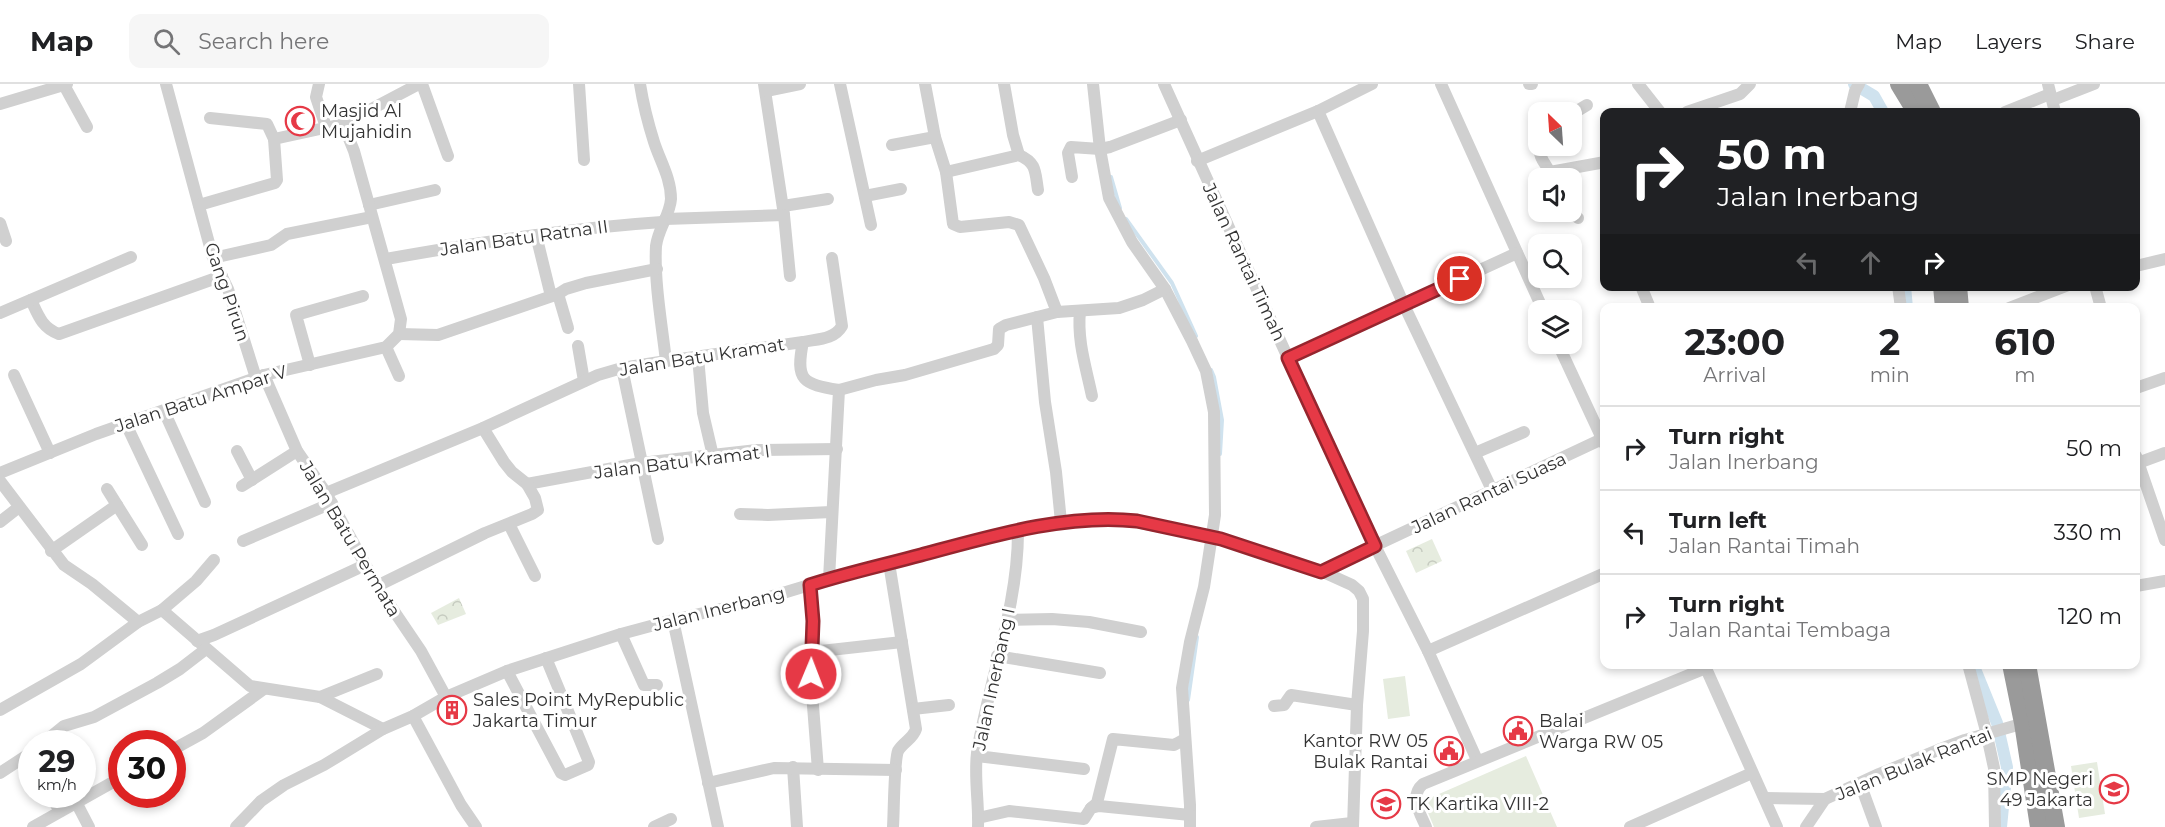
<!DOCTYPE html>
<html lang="en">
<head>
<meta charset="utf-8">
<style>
	:root { --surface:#fff; --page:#f6f6f6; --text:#202124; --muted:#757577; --line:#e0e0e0 }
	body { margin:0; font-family:Montserrat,sans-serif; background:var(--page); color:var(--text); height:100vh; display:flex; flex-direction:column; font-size:22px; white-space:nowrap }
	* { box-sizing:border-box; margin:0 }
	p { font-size:20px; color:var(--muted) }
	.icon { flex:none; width:33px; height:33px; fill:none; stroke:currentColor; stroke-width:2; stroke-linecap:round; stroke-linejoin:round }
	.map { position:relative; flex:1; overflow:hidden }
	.sheet { position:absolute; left:1600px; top:219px; width:540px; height:366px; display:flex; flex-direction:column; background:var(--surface); border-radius:12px; box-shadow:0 3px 9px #0003 }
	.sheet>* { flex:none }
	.top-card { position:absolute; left:1600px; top:24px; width:540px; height:183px; border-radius:12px; box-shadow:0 3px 9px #0003; background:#202124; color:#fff; overflow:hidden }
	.needle { width:39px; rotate:335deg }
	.buttons { position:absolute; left:1528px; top:18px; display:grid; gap:12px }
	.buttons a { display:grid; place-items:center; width:54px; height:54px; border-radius:12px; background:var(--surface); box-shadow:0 3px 9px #0003; font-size:30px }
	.speed { position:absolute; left:18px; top:646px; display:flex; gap:12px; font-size:30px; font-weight:700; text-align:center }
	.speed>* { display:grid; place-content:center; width:78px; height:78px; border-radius:50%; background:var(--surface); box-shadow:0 3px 9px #0003; line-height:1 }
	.speed small { font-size:15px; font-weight:400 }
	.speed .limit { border:9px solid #d22; background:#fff; color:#111 }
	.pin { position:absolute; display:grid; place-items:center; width:51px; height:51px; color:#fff; margin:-26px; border:3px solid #fff; border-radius:50%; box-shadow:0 2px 6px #0007 }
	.me { position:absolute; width:66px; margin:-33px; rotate:1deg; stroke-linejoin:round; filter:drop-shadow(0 0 4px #0008) }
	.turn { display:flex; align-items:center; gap:21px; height:126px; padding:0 18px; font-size:27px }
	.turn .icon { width:78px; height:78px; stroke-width:2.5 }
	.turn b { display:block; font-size:42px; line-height:51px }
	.lanes { display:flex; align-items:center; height:57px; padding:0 18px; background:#0003; justify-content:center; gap:30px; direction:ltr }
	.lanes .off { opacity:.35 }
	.eta { display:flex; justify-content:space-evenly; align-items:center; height:102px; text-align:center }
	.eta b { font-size:36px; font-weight:700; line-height:42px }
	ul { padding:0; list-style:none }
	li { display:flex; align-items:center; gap:18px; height:84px; padding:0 18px; border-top:2px solid var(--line) }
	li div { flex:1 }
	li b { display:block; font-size:22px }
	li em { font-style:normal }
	header { display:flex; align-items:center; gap:36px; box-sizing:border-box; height:84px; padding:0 30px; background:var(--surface); border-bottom:2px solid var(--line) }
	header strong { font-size:28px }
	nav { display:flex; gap:33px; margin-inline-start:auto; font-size:21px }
	.search { width:420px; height:54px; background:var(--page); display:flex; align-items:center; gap:15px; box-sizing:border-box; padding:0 21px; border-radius:12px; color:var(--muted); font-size:22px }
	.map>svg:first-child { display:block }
	.park { fill:url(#park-crowns) }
	.pitch { fill:#e6ecdf }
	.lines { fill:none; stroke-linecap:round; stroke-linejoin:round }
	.stream { stroke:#cfe2ee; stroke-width:4 }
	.canal { stroke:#cfe2ee; stroke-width:12 }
	.minor { stroke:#d0d0d0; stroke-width:12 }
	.highway { stroke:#9a9a9a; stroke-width:18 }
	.route-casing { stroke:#96252e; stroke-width:15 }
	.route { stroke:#e63946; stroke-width:10 }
	.labels { text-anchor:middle; stroke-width:6; stroke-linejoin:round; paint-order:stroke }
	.poi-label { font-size:18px; fill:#333; stroke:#fff; text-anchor:start }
	.street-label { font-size:18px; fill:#333; stroke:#fff }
</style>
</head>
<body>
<header>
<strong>Map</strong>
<div class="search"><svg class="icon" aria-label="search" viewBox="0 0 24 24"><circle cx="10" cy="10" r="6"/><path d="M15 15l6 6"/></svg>Search here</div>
<nav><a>Map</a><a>Layers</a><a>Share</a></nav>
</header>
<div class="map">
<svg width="2165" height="743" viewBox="0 0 2165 743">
	<defs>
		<pattern id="park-crowns" width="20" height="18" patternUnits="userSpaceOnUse" patternTransform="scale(1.5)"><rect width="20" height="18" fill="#e6ecdf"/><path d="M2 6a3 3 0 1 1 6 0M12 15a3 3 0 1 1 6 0" fill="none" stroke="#c6cbc0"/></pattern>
	</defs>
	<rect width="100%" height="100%" fill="#fff"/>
	<!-- park -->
	<g class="park">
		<path d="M 1432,455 L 1442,477 L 1416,489 L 1406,467 Z"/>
		<path d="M 459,514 L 466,530 L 438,541 L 431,529 Z"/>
	</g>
	<!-- pitch -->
	<g class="pitch">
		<path d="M 1405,592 L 1410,632 L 1388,635 L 1383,595 Z"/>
		<path d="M 1526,672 L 1557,743 L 1434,743 L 1423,717 Z"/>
		<path d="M 2097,678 L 2105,730 L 2079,734 L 2071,682 Z"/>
	</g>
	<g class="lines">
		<!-- stream -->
		<g class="stream">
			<path d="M 1111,93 L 1120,124"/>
			<path d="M 1126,135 L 1172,199 L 1196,252"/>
			<path d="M 1211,286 L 1214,293 L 1222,336 L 1220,370"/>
			<path d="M 1188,616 L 1197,553"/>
		</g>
		<!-- canal -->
		<g class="canal">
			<path d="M 1854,0 L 1874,12 L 1883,28"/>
			<path d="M 1905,202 L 1907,224"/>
			<path d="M 1973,580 L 1997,639 L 2007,683 L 2001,743"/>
		</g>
		<!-- minor -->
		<g class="minor">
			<path d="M 166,0 L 213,174 L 228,205 L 256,294"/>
			<path d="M 319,0 L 316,13 L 326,43"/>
			<path d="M 422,0 L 448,72"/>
			<path d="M 579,0 L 584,76"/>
			<path d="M 640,0 C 643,19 648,39 654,58 C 660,77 671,94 671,115 C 670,131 658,145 656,162 C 654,197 662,242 666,277"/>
			<path d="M 764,0 L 784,131 L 790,192"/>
			<path d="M 840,0 L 871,141"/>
			<path d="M 925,0 L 935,53 L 946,88 L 953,140 L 960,143 L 1009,138 L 1019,141 L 1044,194 L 1057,228"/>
			<path d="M 1093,0 L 1100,65 L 1109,114 L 1132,158 L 1165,205 L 1192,257 L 1206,287 L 1214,328 L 1215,431 L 1204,503 L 1190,558 L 1182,604 L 1190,721 L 1190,743"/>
			<path d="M 1164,0 L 1288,274 L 1375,462 L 1428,567 L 1477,676"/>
			<path d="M 1441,0 L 1543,226"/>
			<path d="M 1529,0 L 1532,0"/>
			<path d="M 1638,0 L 1660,28"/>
			<path d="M 2048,0 L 2055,28"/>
			<path d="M 64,1 L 87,43"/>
			<path d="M 766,7 L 800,0"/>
			<path d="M 2053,16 L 2094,0"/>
			<path d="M 0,20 L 67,0"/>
			<path d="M 1318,27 L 1404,221 L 1492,406"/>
			<path d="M 1687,28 L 1740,10 L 1750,0"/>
			<path d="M 1850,28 L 1855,7 L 1859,0"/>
			<path d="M 2005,28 L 2050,10"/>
			<path d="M 1572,30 L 1587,21"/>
			<path d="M 210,34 L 267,40 L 274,55"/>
			<path d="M 343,40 L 419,0"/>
			<path d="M 892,61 L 935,53"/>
			<path d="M 1540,62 C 1538,78 1550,81 1551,94"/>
			<path d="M 1019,71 C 1037,79 1035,88 1038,106"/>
			<path d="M 1197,77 L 1318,27 L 1372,0"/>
			<path d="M 946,88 L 1019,71 L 1013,51 L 1004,0"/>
			<path d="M 1550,88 L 1605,78"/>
			<path d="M 1072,93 L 1068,69 L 1071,63 L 1100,65 L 1110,63 L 1181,36"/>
			<path d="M 865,112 L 901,105"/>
			<path d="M 369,121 L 435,106"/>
			<path d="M 783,122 L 828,115"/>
			<path d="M 1571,128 L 1578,134"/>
			<path d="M 665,135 L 784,131"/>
			<path d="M 0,139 L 6,157"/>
			<path d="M 536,151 L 551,212"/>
			<path d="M 213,174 L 271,161 L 287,150 L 372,133"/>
			<path d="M 386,175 C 477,159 569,144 662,138"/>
			<path d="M 2136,182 L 2165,175"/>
			<path d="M 1641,202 L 1650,224"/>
			<path d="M 1898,202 L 1901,224"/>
			<path d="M 2095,202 L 2101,224"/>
			<path d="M 558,210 L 568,244"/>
			<path d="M 31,216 C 38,231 42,244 59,250 L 222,192"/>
			<path d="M 2009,224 L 2066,202"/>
			<path d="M 1080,227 C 1077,257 1086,283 1092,312"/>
			<path d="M 0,229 L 131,173"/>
			<path d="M 1037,233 L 1045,318 L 1056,388 L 1061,438"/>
			<path d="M 399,250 L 438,251 L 558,210 L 566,205 L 586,199 L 657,185"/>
			<path d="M 803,258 C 817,255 834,256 842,242 L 832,174"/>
			<path d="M 1558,260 L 1605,361"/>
			<path d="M 578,262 L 584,297"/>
			<path d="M 386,263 L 399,292"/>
			<path d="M 698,273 L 703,329 L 713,372"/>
			<path d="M 1288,274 L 1517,169"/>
			<path d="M 310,281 L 296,231 L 363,212"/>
			<path d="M 622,284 L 658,455"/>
			<path d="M 14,291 L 50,369"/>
			<path d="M 264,291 L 297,367 L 326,409 L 377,502 L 421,567 L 446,613"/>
			<path d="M 2136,304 L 2165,294"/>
			<path d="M 839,306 L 876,296 L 905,291 L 994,265 L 998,261 L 999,245 L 1006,241 L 1057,228 L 1119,224 L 1143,216 L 1165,205"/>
			<path d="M 164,327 L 205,418"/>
			<path d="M 126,340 L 178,450"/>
			<path d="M 483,344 L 504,378 L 512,388 L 527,400 L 641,379 L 757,366 L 837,365"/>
			<path d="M 237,367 L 252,396"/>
			<path d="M 1475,369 L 1524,348"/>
			<path d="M 2136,372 L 2165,456"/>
			<path d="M 2138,379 L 2165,369"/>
			<path d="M 0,389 L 96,350 L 264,291 L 386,263 L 399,250 L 401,235 L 354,67 L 343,40 L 274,55 L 277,96 L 275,99 L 199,121"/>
			<path d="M 0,397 L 64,481 L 92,500 L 138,538 L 162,526 L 250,602 L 320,613 L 383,645"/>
			<path d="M 242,402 L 297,367"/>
			<path d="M 107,405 L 142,461"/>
			<path d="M 326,409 L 483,344 L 598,291 L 622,284 L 666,277 L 803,258 C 795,297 803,300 839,306 L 829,495"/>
			<path d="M 740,430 L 768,431 L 831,428"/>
			<path d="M 0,438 L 19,423"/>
			<path d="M 509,440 L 535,492"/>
			<path d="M 243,457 L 332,419"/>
			<path d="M 51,467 L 117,421"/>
			<path d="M 889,479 L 916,645 C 913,655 903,658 898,667 C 894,677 894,728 893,743"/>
			<path d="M 1321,487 L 1602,355"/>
			<path d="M 810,501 L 813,537 L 812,609 L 818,686"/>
			<path d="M 377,502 L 485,449 L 532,430 L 538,426 L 535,414 L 527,400"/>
			<path d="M 2136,502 L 2165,497"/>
			<path d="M 162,526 L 196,497 L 214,476"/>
			<path d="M 673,536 L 718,743"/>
			<path d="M 1007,536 L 1052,535 L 1089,538 L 1141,548"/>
			<path d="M 621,550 L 644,601 L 657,601"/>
			<path d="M 197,557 L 214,551 L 365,481"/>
			<path d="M 1428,567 L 1605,489"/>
			<path d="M 812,568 L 902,558"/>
			<path d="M 997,572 L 1100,589"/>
			<path d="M 1704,580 L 1777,743"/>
			<path d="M 1968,580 L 1986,647 L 1994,684 L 1995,743"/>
			<path d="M 507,587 L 561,689 L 565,691 L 588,681 L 589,678 L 546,574"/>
			<path d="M 320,613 L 377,590"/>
			<path d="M 1274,622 L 1284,621 L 1291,611 L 1357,621"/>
			<path d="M 913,625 L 949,621"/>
			<path d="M 0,626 L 81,580 L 138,538"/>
			<path d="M 413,632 L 461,721 L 476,743"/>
			<path d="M 42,660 L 64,642 L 94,633 L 157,599 L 180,585 L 206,565"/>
			<path d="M 172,666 L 203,649 L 264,605"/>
			<path d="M 977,672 L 1084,685"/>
			<path d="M 793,683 L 797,743"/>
			<path d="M 0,689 L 32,668"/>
			<path d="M 708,699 L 774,684 L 896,686"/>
			<path d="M 1860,699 L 1876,743"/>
			<path d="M 50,711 L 60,727"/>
			<path d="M 1765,714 L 1825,715 L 1879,690 L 1938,666 L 1965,656 L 2028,638"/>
			<path d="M 76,718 L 89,743"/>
			<path d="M 1091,724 L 1097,719 L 1113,655 L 1174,661 L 1185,655"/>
			<path d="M 978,734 L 1009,727 L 1084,735 L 1091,724 L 1099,722 L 1190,731"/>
			<path d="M 33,743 L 122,693"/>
			<path d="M 236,743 L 261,717 L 284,701 L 324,681 L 383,645 L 413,632 L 446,613 L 507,587 L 621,550 L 673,536 L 760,516 L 829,495 L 1000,451 L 1061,438 L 1126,436 L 1221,455 L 1321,487 L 1352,501 L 1359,507 L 1363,515 L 1363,547 L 1357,621 L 1353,743"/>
			<path d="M 654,743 L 671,735"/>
			<path d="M 978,743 C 979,719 974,693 977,669 C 989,595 1018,523 1018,448"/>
			<path d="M 1316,743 L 1352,739"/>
			<path d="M 1426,743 C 1420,729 1409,712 1423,700 L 1706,584"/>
			<path d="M 1630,743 L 1752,689"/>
			<path d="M 1806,743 L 1825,715"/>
		</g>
		<!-- highway -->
		<g class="highway">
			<path d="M 1899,0 L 1916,28"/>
			<path d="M 1918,0 L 1932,28"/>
			<path d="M 1942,202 L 1944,224"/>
			<path d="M 1958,202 L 1960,224"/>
			<path d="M 2011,580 L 2023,639 L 2039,743"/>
			<path d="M 2027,580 L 2056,743"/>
		</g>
	</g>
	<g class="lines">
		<!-- route casing -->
		<g class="route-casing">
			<path id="route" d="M 811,590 L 813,537 L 810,501 C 847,489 884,481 921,471 C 988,453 1067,429 1137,437 L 1221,455 L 1321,488 L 1375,462 L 1288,274 L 1460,195"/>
		</g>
		<!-- route -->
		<use href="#route" class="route"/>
	</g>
	<!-- icons -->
	<defs>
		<g id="mosque-ring" transform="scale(1.5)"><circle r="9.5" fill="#fff" stroke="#e63946" stroke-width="1.5"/><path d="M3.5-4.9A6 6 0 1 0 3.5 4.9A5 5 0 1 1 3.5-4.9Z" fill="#e63946"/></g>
		<g id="building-ring" transform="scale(1.5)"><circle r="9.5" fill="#fff" stroke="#e63946" stroke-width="1.5"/><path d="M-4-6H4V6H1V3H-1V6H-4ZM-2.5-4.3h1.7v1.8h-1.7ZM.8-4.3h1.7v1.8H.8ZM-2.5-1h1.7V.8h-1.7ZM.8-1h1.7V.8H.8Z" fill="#e63946"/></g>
		<g id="civic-ring" transform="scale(1.5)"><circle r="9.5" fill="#fff" stroke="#e63946" stroke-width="1.5"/><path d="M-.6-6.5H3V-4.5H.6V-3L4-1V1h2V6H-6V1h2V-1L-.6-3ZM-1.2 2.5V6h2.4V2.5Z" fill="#e63946"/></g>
		<g id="school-ring" transform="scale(1.5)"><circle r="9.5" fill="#fff" stroke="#e63946" stroke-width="1.5"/><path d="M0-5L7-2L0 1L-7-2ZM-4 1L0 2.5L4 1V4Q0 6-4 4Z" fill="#e63946"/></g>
	</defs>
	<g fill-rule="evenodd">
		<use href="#mosque-ring" x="300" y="37"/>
		<use href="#building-ring" x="452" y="626"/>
		<use href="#civic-ring" x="1518" y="647"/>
		<use href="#civic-ring" x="1449" y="667"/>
		<use href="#school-ring" x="2114" y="705"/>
		<use href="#school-ring" x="1386" y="720"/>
	</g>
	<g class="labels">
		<!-- poi labels -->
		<g class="poi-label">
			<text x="321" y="33">Masjid Al<tspan x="321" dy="21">Mujahidin</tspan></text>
			<text x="473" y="622">Sales Point MyRepublic<tspan x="473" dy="21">Jakarta Timur</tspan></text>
			<text x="1539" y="643">Balai<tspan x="1539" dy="21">Warga RW 05</tspan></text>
			<text x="1428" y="663" text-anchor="end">Kantor RW 05<tspan x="1428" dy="21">Bulak Rantai</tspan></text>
			<text x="2093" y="701" text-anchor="end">SMP Negeri<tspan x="2093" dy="21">49 Jakarta</tspan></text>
			<text x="1407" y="726">TK Kartika VIII-2</text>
		</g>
		<!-- street labels -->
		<g class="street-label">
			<text transform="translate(524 154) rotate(-8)" y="6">Jalan Batu Ratna II</text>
			<text transform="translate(1244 178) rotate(65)" y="6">Jalan Rantai Timah</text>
			<text transform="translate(227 208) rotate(71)" y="6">Gang Pirun</text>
			<text transform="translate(702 273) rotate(-9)" y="6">Jalan Batu Kramat</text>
			<text transform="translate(201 315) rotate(-18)" y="6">Jalan Batu Ampar V</text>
			<text transform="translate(682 378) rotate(-7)" y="6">Jalan Batu Kramat I</text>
			<text transform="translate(1489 409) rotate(-25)" y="6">Jalan Rantai Suasa</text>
			<text transform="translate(350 455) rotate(59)" y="6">Jalan Batu Permata</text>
			<text transform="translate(719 525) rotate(-14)" y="6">Jalan Inerbang</text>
			<text transform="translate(994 595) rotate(-78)" y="6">Jalan Inerbang I</text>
			<text transform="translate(1914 680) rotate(-22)" y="6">Jalan Bulak Rantai</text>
		</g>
	</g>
</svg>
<div class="buttons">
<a><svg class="needle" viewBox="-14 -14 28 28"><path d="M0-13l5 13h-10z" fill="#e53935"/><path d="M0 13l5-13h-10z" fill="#757577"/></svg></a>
<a><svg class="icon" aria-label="sound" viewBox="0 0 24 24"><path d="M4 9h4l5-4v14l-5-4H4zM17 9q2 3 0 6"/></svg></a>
<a><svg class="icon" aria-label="search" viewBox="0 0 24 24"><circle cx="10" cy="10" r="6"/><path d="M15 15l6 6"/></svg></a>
<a><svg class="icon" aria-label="layers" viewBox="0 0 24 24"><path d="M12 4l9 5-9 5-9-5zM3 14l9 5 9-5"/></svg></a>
</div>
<div class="speed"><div>29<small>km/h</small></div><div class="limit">30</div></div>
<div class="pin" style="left:1460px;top:195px;background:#d93025"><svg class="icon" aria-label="arrive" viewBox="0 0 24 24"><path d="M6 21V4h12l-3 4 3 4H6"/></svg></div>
<svg class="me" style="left:811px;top:590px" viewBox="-20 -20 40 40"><circle r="17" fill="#e63946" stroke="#fff" stroke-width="3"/><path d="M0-11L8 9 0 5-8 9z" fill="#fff"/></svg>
<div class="top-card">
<div class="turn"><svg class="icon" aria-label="right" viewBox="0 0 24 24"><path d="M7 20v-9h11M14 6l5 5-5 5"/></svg><div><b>50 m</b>Jalan Inerbang</div></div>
<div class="lanes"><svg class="icon off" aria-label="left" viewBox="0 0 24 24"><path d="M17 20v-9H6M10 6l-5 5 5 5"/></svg><svg class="icon off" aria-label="ahead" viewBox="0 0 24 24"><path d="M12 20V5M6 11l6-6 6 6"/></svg><svg class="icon" aria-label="right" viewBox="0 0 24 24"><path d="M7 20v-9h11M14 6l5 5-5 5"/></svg></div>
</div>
<section class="sheet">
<div class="eta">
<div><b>23:00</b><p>Arrival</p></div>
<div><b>2</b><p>min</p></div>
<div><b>610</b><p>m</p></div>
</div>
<ul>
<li><svg class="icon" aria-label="right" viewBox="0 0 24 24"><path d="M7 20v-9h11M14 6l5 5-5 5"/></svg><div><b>Turn right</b><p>Jalan Inerbang</p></div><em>50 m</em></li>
<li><svg class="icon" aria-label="left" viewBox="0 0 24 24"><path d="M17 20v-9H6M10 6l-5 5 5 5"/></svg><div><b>Turn left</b><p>Jalan Rantai Timah</p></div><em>330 m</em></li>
<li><svg class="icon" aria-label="right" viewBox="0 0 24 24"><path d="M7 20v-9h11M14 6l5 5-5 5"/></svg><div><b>Turn right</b><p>Jalan Rantai Tembaga</p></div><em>120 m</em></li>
</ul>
</section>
</div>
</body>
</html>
